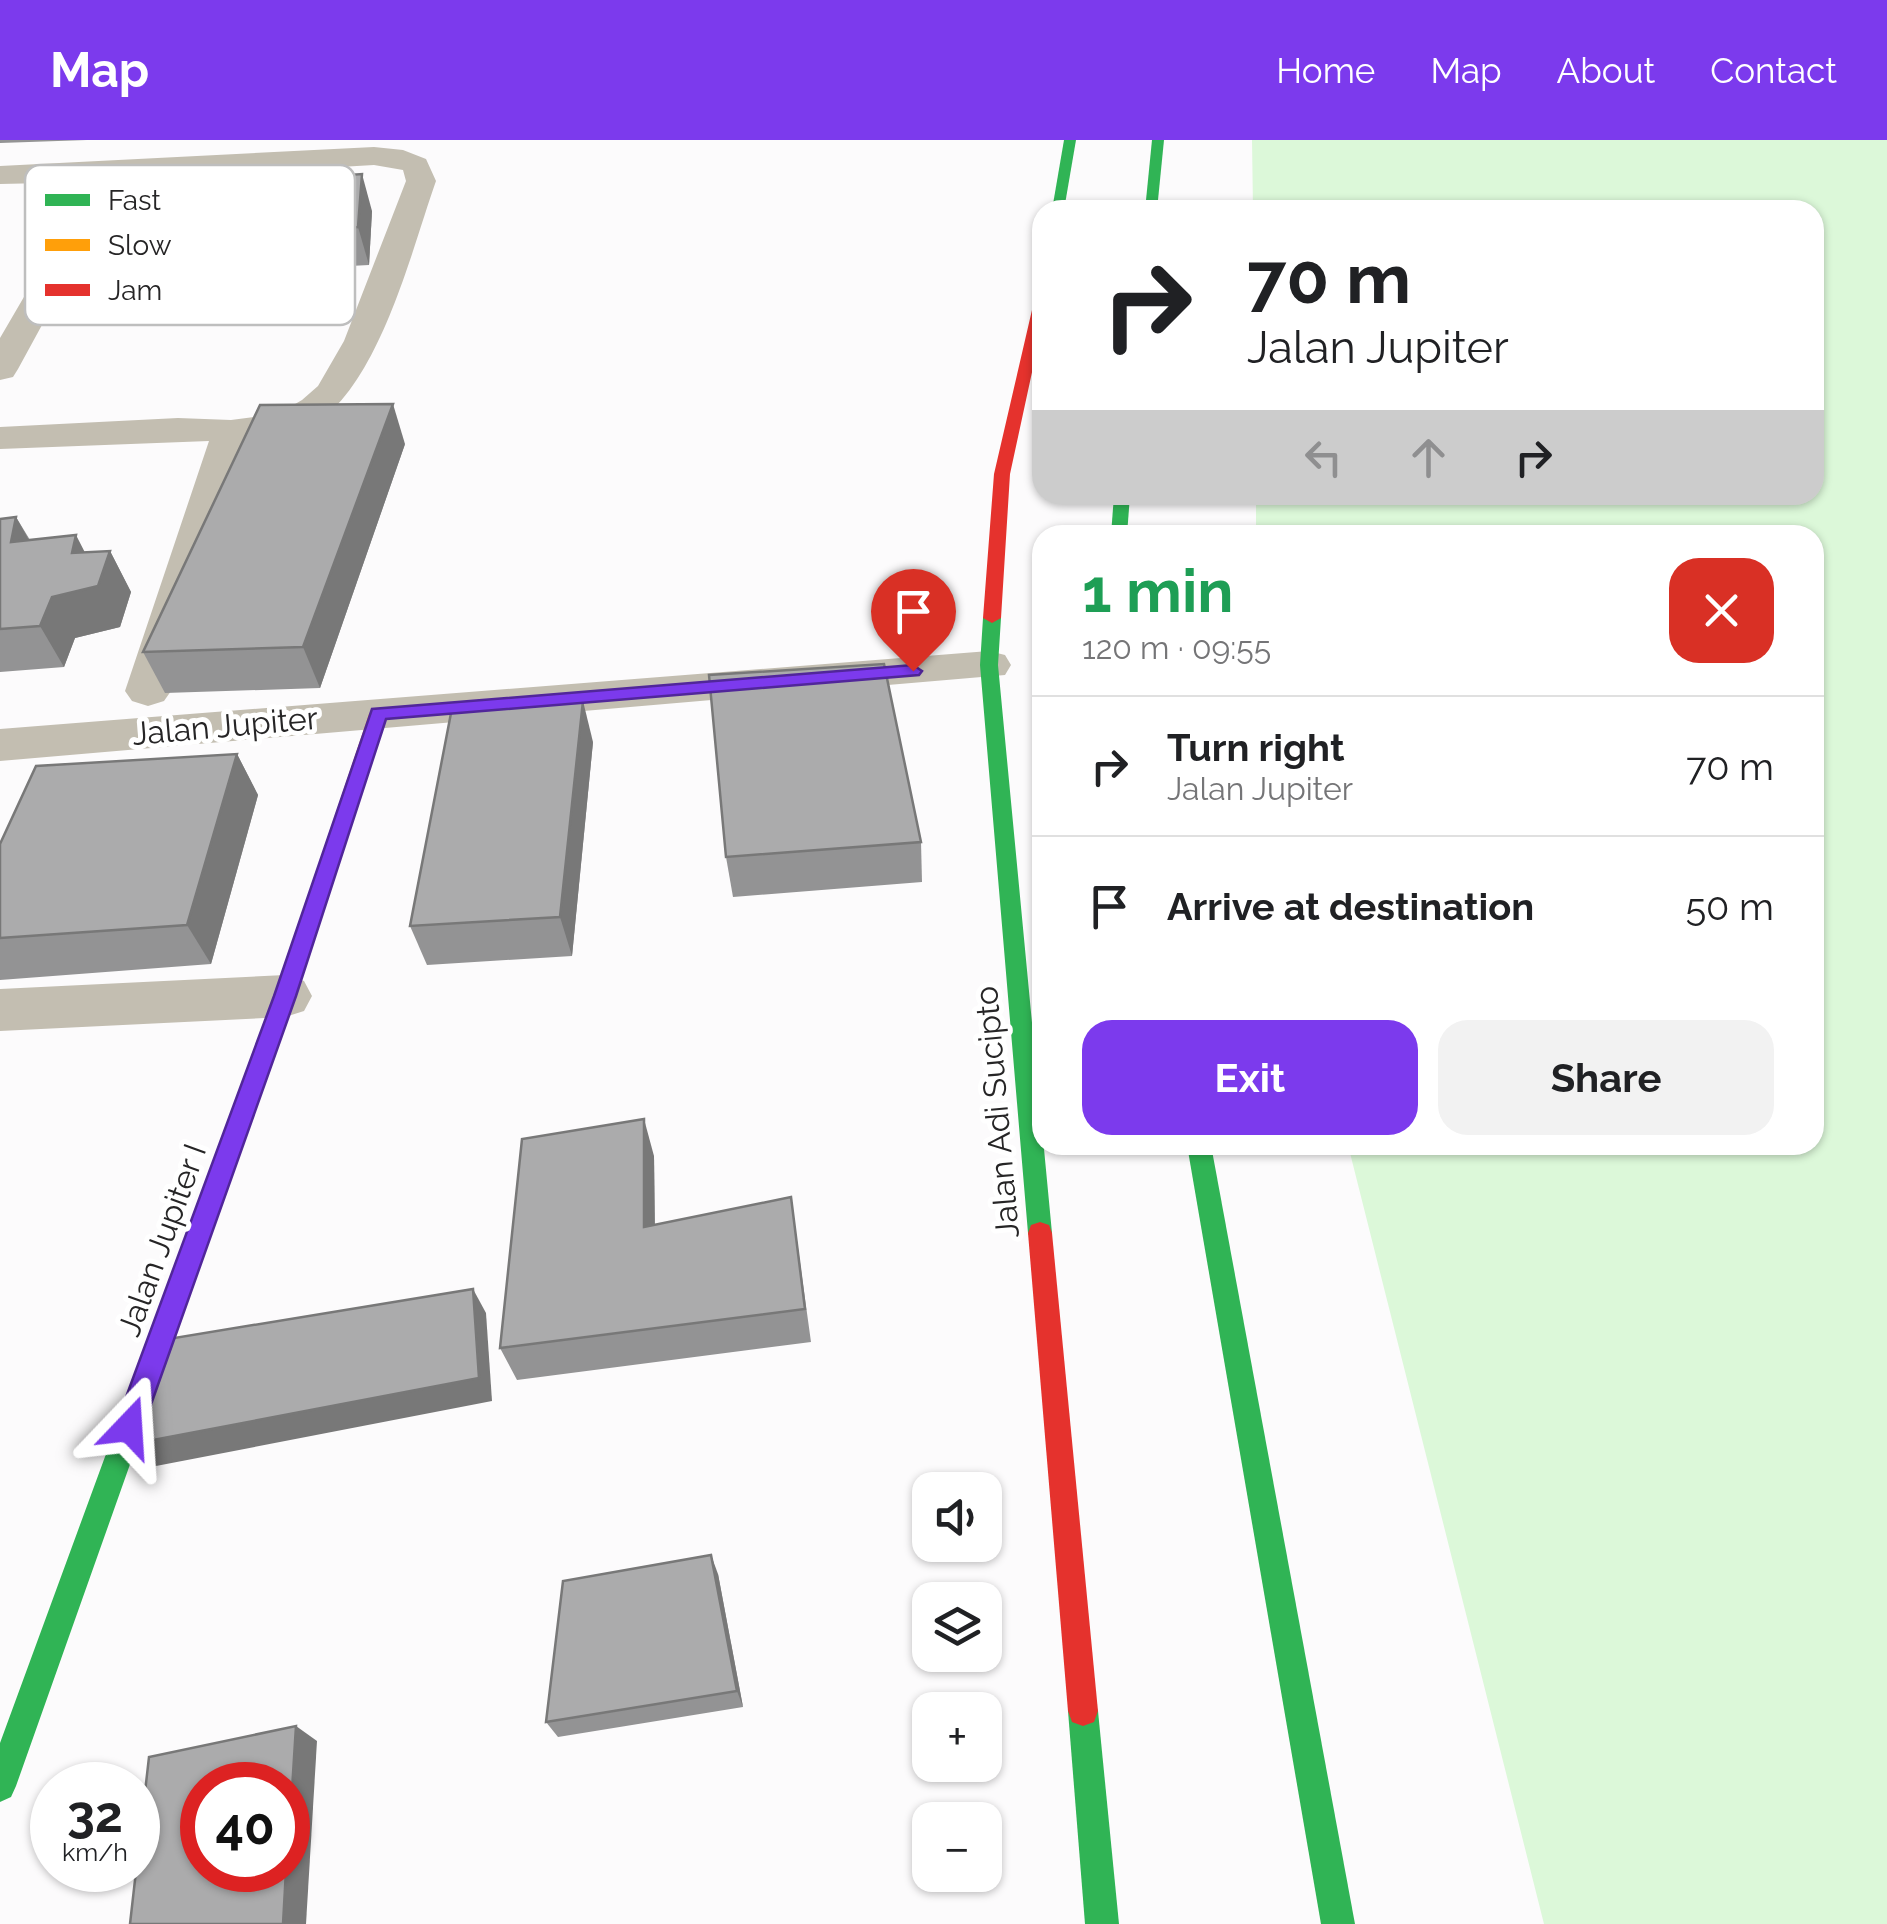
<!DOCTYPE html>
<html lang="en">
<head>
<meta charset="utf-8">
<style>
	:root { --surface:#fff; --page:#f2f2f2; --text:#202124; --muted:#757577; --line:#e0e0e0; --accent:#7c3aed }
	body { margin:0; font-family:Raleway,sans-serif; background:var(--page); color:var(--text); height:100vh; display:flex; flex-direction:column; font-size:38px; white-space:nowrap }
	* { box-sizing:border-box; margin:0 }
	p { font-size:32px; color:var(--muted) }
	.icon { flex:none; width:55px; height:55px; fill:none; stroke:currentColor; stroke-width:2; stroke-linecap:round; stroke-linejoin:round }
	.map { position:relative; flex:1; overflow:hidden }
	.panel { position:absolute; left:1032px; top:385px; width:792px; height:630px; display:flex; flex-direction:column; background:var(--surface); border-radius:30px; box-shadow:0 2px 8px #0004 }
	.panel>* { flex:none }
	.hud { position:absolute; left:1032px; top:60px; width:792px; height:305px; border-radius:30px; box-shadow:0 2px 8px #0004; background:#fff; color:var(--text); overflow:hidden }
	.tools { position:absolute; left:912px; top:1332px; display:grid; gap:20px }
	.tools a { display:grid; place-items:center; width:90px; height:90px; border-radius:20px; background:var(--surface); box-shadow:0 2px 8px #0004; font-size:50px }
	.speed { position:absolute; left:30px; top:1622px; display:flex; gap:20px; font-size:50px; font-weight:700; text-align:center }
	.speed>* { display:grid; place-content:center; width:130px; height:130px; border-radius:50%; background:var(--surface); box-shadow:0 2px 8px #0004; line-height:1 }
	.speed small { font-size:25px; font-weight:400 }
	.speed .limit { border:15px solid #d22; background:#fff; color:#111 }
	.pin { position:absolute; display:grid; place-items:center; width:85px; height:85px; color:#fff; margin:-102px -42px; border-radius:50% 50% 50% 0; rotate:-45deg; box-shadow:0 0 10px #0007 }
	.pin .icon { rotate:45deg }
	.me { position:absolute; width:110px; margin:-55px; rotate:20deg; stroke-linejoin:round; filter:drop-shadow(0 0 8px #0008) }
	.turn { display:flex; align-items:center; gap:35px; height:210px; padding:0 50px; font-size:45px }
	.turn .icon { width:130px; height:130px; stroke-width:2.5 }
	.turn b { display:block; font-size:70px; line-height:85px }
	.lanes { display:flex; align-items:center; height:95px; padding:0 50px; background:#0003; justify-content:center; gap:50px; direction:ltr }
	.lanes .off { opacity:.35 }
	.round { display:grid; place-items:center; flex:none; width:105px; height:105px; border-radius:30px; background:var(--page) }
	.overview { display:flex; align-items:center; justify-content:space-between; height:170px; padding:0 50px }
	h1 { font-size:60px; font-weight:700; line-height:75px; color:#1e9e55 }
	.action { display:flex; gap:20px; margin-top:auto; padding:20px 50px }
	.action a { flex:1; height:115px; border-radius:30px; background:var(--accent); color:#fff; font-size:40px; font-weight:700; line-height:115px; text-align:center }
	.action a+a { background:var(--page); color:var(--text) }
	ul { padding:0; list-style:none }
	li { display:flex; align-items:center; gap:30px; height:140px; padding:0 50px; border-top:2px solid var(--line) }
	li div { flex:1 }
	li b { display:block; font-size:38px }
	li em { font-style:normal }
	header { display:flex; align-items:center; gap:60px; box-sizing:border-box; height:140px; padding:0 50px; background:var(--accent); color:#fff }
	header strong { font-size:48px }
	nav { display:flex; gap:55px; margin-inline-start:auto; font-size:35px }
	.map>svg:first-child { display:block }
	.green { fill:#dcf8d9 }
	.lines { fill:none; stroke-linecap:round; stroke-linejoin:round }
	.street { fill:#c3beb1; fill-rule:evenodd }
	.fast { fill:#30b455; fill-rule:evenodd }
	.slow { fill:#ff9f0a; fill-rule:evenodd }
	.jam { fill:#e5322d; fill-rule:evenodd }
	.wall { fill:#939394 }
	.shaded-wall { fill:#787878 }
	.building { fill:#ababac; stroke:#787878; stroke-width:2.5 }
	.route { fill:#7c3aed; stroke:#51269a; stroke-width:2.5 }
	.labels { text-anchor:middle; stroke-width:10; stroke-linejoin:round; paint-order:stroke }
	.street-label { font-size:32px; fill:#262526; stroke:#fff }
	.key { fill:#fff; stroke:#bebebe; stroke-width:2.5 }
	.key-label { font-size:28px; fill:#262526 }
</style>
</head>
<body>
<header>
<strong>Map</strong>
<nav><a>Home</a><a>Map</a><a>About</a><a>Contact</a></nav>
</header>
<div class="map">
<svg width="1887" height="1784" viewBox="0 0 1887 1784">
	<rect width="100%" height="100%" fill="#fcfbfc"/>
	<!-- green -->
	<path class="green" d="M 1252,0 L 1887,0 L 1887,1784 L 1544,1784 L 1348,1005 L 1815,1005 L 1815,395 L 1256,395 L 1256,355 L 1815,355 L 1815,70 L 1253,70 Z"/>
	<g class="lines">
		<!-- street -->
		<g class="street">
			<path d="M 374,7 L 403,10 L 426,19 L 436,41 C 410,114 376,261 300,292 C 284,298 264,298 247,300 L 171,551 L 164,561 L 148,566 L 132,561 L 125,551 L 209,301 L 0,309 L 0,287 L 178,278 L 231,280 L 278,274 L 302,260 L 318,246 L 344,201 L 406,41 L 403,30 L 374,25 L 121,40 L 18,229 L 13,237 L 0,240 L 0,198 L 91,42 L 0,44 L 0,26 Z"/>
			<path d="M 989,511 L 1005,515 L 1011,525 L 1005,535 L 0,621 L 0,589 Z"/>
			<path d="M 285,835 L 304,841 L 312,856 L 304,871 L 285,877 L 0,891 L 0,849 Z"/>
		</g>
		<!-- fast -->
		<g class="fast">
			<path d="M 1064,0 L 1076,0 L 1064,70 L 1052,70 Z"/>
			<path d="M 1152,0 L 1164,0 L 1157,70 L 1145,70 Z"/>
			<path d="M 1114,355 L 1130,355 L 1127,395 L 1111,395 Z"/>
			<path d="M 992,473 L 1001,478 L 998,525 L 1052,1093 L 1049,1101 L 1040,1104 L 1031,1101 L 1028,1093 L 980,525 L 983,478 Z"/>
			<path d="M 333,704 L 343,711 L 296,856 L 16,1646 L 11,1657 L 0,1662 L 0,1603 L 274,856 L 323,711 Z"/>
			<path d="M 1187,1005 L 1211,1005 L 1355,1784 L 1321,1784 Z"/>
			<path d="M 1083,1556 L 1094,1560 L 1098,1571 L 1119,1784 L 1085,1784 L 1068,1571 L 1072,1560 Z"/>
		</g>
		<!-- slow -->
		<path class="slow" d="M 378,568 L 387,574 L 343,711 L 333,718 L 326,716 L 323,711 L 369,574 Z"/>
		<!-- jam -->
		<g class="jam">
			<path d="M 1042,153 L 1042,186 L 1010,334 L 1001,478 L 992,483 L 983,478 L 994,334 L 1035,157 Z"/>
			<path d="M 1040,1082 L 1049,1085 L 1052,1093 L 1098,1571 L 1094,1582 L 1083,1586 L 1072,1582 L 1068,1571 L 1028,1093 L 1031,1085 Z"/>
		</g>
	</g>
	<!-- wall -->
	<g class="wall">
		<path d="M 0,0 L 87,0 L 0,3 Z"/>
		<path d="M 372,71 L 369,125 L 120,138 L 103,100 Z"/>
		<path d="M 405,304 L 320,548 L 165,553 L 143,512 Z"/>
		<path d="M 16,377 L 30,400 L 85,413 L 110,411 L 131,452 L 120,487 L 75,498 L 64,527 L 0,532 L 0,379 Z"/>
		<path d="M 593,602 L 572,816 L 427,825 L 410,786 Z"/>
		<path d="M 237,614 L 258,655 L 211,824 L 0,840 L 0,704 Z"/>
		<path d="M 921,702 L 922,742 L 733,757 L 726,717 Z"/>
		<path d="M 654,1016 L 655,1085 L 791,1057 L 811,1202 L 517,1240 L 500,1208 Z"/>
		<path d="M 718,1434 L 743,1567 L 558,1597 L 546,1582 Z"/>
	</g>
	<!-- shaded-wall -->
	<g class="shaded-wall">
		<path d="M 362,34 L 372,71 L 369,125 L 358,87 Z"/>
		<path d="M 393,264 L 405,304 L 320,548 L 303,507 Z"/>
		<path d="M 16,377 L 39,418 L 11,402 Z"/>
		<path d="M 76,395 L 97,436 L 110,411 L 131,452 L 120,487 L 75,498 L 64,527 L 40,486 L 72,413 Z"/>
		<path d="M 583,561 L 593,602 L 572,816 L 560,777 Z"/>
		<path d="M 237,614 L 258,655 L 211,824 L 187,785 Z"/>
		<path d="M 644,979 L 654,1016 L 655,1122 L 644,1087 Z"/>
		<path d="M 473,1149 L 486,1173 L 492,1261 L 156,1326 L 132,1304 Z"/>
		<path d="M 711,1415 L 718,1434 L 743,1567 L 737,1551 Z"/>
		<path d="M 296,1586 L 317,1601 L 306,1784 L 283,1784 Z"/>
	</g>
	<!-- building -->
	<g class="building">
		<path d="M 362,34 L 358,87 L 103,100 L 121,51 Z"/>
		<path d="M 393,264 L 303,507 L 143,512 L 260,265 Z"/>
		<path d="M 16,377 L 11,402 L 76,395 L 72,413 L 110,411 L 98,446 L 52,457 L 40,486 L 0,489 L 0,379 Z"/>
		<path d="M 884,524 L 921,702 L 726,717 L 709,535 Z"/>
		<path d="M 583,561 L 560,777 L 410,786 L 452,568 Z"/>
		<path d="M 237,614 L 187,785 L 0,798 L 0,704 L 36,626 Z"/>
		<path d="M 644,979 L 644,1087 L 791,1057 L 805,1169 L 500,1208 L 522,999 Z"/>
		<path d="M 473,1149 L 479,1238 L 132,1304 L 150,1202 Z"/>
		<path d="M 711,1415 L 737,1551 L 546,1582 L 563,1441 Z"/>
		<path d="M 296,1586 L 288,1714 L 288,1645 L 202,1645 L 202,1730 L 286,1730 L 283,1784 L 130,1784 L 149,1617 Z"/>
	</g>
	<!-- route -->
	<path class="route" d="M 913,525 L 922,531 L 919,535 L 386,579 L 296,856 L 143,1287 L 139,1296 L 129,1300 L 119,1296 L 115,1287 L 274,856 L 372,569 Z"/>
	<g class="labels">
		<!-- street labels -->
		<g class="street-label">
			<text transform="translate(225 586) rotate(-5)" y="11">Jalan Jupiter</text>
			<text transform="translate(997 972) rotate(-95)" y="11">Jalan Adi Sucipto</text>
			<text transform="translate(162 1100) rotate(-70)" y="11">Jalan Jupiter I</text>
		</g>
	</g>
	<!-- legend -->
	<rect x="25" y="25" width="330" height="160" rx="15" class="key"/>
	<rect x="45" y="54" width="45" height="12" fill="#30b455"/>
	<rect x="45" y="99" width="45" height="12" fill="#ff9f0a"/>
	<rect x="45" y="144" width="45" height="12" fill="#e5322d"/>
	<g class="key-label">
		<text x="108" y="70">Fast</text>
		<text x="108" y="115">Slow</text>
		<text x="108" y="160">Jam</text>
	</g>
</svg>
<div class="tools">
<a><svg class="icon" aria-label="sound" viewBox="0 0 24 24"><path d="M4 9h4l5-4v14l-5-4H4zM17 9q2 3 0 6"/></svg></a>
<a><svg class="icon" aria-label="layers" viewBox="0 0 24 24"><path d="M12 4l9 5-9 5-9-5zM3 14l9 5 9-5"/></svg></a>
<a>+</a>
<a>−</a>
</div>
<div class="speed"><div>32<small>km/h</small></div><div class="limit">40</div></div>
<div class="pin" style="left:913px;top:531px;background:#d93025"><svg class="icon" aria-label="arrive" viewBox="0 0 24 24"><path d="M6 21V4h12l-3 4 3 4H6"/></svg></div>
<svg class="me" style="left:129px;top:1287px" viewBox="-20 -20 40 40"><path d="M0-17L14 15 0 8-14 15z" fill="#7c3aed" stroke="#fff" stroke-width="4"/></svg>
<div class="hud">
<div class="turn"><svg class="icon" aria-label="right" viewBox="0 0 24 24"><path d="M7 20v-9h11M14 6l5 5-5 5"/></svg><div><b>70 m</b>Jalan Jupiter</div></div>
<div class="lanes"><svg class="icon off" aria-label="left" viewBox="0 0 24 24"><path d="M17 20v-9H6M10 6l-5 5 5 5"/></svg><svg class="icon off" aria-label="ahead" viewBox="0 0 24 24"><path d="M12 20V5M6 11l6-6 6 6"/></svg><svg class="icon" aria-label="right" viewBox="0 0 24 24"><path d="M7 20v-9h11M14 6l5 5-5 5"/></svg></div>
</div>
<section class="panel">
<div class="overview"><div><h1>1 min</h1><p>120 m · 09:55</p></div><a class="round" style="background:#d93025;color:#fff"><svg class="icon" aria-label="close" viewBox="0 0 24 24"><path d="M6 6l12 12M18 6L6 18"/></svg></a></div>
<ul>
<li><svg class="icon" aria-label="right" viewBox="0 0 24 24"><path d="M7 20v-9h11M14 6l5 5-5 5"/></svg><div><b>Turn right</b><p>Jalan Jupiter</p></div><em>70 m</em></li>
<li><svg class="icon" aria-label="arrive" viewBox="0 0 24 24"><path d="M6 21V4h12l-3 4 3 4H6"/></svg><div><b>Arrive at destination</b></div><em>50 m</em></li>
</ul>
<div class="action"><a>Exit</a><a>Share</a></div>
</section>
</div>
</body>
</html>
